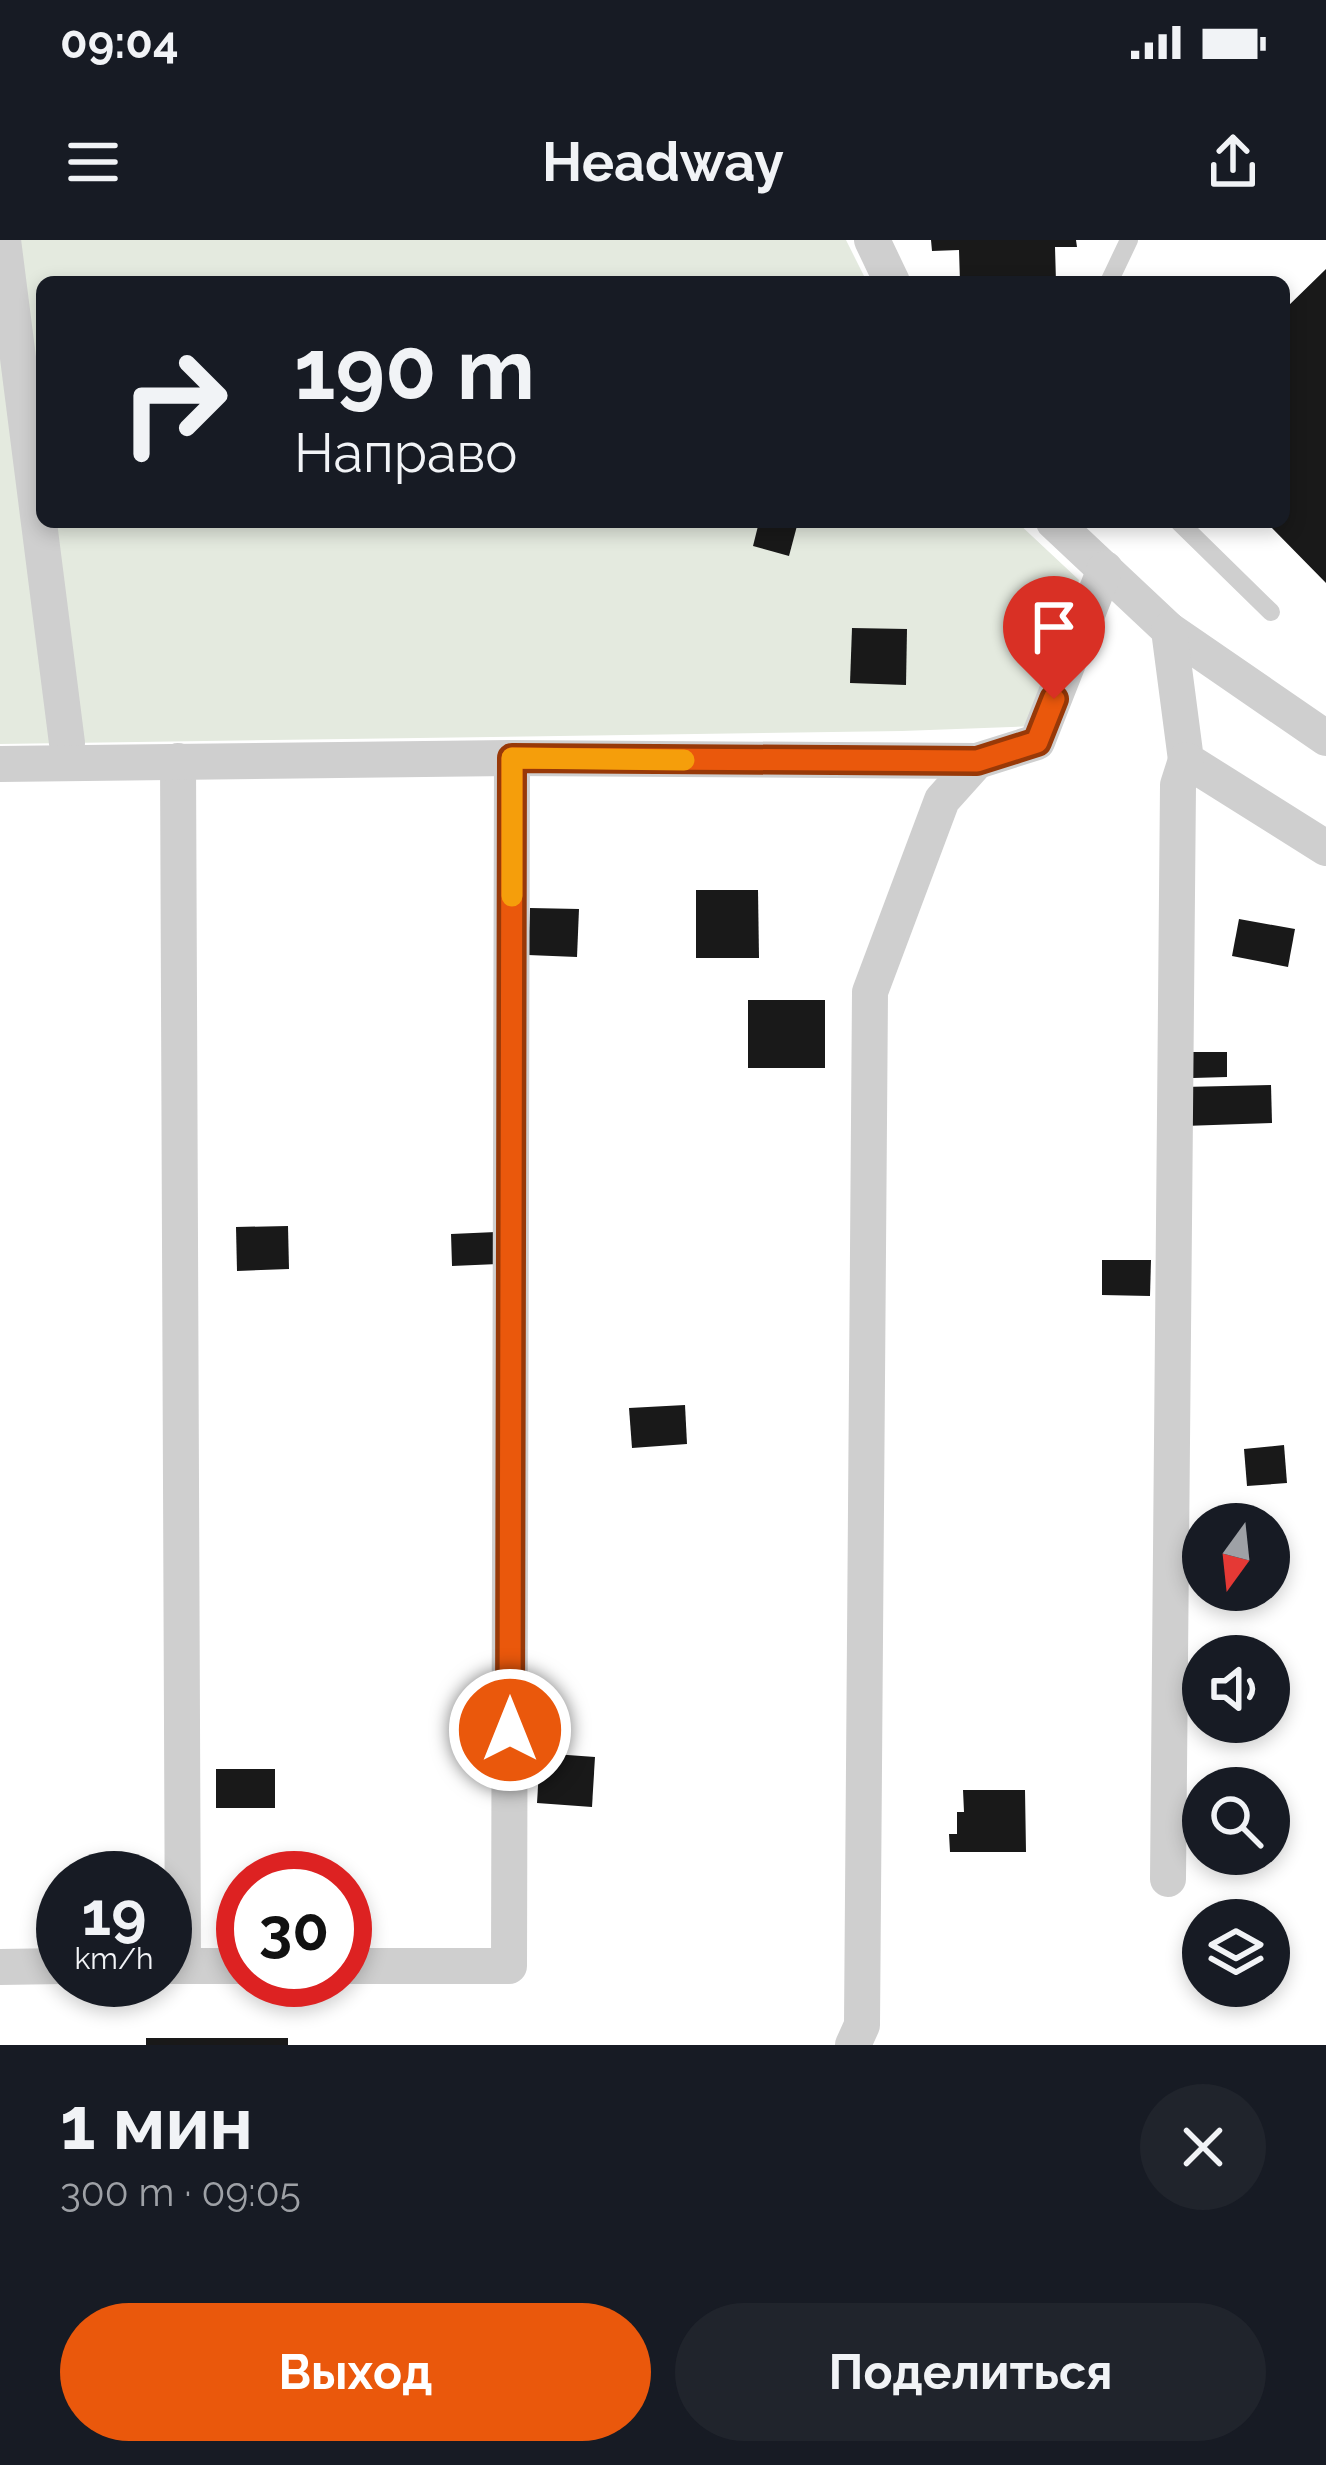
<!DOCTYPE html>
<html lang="ru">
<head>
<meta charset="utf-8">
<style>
	:root { --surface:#171b24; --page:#20242c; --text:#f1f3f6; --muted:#9ea1a6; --accent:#ea580c }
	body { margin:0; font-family:Raleway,sans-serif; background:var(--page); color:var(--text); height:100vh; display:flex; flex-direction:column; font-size:45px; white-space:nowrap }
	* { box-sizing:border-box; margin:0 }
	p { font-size:39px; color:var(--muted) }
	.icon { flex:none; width:66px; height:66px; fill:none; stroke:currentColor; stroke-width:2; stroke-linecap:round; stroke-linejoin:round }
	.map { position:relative; height:1805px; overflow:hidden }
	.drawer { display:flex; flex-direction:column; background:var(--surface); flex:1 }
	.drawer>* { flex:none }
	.guide { position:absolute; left:36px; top:36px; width:1254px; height:252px; border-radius:18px; box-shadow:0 6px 18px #0003; background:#171b24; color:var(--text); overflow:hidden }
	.needle { width:78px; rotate:195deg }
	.buttons { position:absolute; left:1182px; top:1263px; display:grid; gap:24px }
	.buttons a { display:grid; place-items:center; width:108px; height:108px; border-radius:50%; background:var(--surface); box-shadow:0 6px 18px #0003; font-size:60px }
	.speed { position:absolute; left:36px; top:1611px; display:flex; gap:24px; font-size:60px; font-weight:700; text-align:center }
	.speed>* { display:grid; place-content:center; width:156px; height:156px; border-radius:50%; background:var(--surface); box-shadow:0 6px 18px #0003; line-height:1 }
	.speed small { font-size:30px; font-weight:400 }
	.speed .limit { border:18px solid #d22; background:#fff; color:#111 }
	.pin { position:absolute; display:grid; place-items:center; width:102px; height:102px; color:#fff; margin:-123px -51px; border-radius:50% 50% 50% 0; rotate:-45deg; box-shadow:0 0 12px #0007 }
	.pin .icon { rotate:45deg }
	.me { position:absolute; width:132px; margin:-66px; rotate:0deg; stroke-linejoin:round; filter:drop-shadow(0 0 9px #0008) }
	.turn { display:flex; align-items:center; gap:42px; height:252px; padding:0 60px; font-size:54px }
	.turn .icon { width:156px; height:156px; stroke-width:2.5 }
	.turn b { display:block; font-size:84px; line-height:102px }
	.round { display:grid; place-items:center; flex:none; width:126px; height:126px; border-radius:63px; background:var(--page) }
	.headline { display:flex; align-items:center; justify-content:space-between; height:204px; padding:0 60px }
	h1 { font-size:72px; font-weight:700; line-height:90px }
	.cta { display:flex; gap:24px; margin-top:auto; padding:24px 60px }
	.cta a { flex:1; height:138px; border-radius:72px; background:var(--accent); color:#fff; font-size:48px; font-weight:700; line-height:138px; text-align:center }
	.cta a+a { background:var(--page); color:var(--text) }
	.status { display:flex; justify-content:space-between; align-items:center; height:84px; padding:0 60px; background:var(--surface); direction:ltr }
	.status svg { height:33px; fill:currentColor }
	header { display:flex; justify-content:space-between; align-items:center; height:156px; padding:0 60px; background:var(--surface); font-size:54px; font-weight:700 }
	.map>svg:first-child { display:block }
	.green { fill:#e4eadf }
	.building { fill:#191919 }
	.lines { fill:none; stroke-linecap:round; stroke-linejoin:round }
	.lane { stroke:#cfcfcf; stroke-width:18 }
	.street { stroke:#cfcfcf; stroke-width:36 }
	.route-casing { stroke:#983908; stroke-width:30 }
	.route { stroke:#ea580c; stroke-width:21 }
	.slow { stroke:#f59e0b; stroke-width:21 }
</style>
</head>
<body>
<div class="status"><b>09:04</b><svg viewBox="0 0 49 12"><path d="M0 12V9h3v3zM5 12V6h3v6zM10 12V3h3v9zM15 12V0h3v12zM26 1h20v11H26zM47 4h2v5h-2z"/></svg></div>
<header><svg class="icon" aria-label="menu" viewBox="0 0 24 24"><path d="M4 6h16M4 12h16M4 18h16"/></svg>Headway<svg class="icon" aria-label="share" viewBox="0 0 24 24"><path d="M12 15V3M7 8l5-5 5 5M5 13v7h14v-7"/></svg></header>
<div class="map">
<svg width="1326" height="1805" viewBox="0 0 1326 1805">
	<rect width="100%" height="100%" fill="#fff"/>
	<!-- green -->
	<path class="green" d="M 0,0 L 846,0 L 867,42 L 42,42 L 42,282 L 1017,282 L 1079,340 L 1036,486 L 902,491 L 0,504 Z"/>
	<!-- building -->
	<g class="building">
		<path d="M 931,0 L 1076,0 L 1077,7 L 1055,7 L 1056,42 L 960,42 L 959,10 L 932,11 Z"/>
		<path d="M 1326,29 L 1326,343 L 1266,282 L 1284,282 L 1284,70 Z"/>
		<path d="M 759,282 L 798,282 L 789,316 L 753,306 Z"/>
		<path d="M 852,388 L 907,389 L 906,445 L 850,443 Z"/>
		<path d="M 696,650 L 758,650 L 759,718 L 696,718 Z"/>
		<path d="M 530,668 L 579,669 L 577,717 L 528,715 Z"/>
		<path d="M 1239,679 L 1295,689 L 1288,727 L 1232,716 Z"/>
		<rect x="748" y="760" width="77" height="68"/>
		<path d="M 1192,812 L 1227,812 L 1227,837 L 1193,838 Z"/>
		<path d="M 1271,845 L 1272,883 L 1184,886 L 1183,847 Z"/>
		<path d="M 288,986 L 289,1029 L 237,1031 L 236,987 Z"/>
		<path d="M 496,992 L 498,1024 L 452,1026 L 451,994 Z"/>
		<path d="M 1102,1020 L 1151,1020 L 1150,1056 L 1102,1055 Z"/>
		<path d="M 685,1165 L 687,1204 L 632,1208 L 629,1168 Z"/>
		<path d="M 1284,1205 L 1287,1243 L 1247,1246 L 1244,1209 Z"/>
		<path d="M 540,1513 L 595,1517 L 592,1567 L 537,1563 Z"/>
		<rect x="216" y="1529" width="59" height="39"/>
		<path d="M 963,1550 L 1025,1550 L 1026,1612 L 950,1612 L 949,1594 L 957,1594 L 957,1572 L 964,1572 Z"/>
		<rect x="146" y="1798" width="142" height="7"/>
	</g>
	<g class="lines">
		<!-- lane -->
		<g class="lane">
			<path d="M 1109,42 L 1129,0"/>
			<path d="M 1179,282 L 1271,372"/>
		</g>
		<!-- street -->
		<g class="street">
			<path d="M 3,0 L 67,503"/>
			<path d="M 872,0 L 892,42"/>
			<path d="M 1054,282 L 1169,390 L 1326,498"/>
			<path d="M 1169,390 L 1186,520 L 1326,608"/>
			<path d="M 178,521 L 183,1725"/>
			<path d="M 0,524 L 512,518 L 977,521 L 1037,502 L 1105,329"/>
			<path d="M 1168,1639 L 1178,545 L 1186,520"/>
			<path d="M 165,1726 L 243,1726"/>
			<path d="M 345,1726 L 509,1726 L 512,518"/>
			<path d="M 0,1727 L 63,1726"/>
			<path d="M 853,1805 L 862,1785 L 870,752 L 942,560 L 977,521"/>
		</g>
	</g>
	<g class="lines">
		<!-- route casing -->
		<g class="route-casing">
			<path id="route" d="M 510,1490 L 512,518 L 977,521 L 1037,502 L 1054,459"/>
		</g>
		<!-- route -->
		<use href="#route" class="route"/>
		<!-- slow -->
		<path class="slow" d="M 512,656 L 512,518 L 684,520"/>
	</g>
</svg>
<div class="buttons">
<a><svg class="needle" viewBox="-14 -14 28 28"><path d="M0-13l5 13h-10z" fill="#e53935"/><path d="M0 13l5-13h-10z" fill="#9ea1a6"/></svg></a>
<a><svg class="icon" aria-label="sound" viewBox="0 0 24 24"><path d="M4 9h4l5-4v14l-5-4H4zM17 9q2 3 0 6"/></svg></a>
<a><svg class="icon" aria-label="search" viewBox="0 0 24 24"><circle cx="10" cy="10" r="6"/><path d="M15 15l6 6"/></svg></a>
<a><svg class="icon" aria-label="layers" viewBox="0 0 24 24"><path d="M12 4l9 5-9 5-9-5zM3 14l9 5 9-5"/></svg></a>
</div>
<div class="speed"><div>19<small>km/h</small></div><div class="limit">30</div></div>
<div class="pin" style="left:1054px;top:459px;background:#d93025"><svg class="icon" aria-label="arrive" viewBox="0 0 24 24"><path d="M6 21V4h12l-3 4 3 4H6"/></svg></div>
<svg class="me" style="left:510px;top:1490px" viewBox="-20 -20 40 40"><circle r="17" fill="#ea580c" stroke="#fff" stroke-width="3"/><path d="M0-11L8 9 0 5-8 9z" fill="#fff"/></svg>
<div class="guide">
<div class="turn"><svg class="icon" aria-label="right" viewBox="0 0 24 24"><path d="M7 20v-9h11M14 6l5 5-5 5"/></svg><div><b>190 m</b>Направо</div></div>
</div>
</div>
<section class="drawer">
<div class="headline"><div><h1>1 мин</h1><p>300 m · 09:05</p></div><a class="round"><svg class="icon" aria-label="close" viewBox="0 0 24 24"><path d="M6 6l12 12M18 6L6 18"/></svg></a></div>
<div class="cta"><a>Выход</a><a>Поделиться</a></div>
</section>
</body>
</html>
